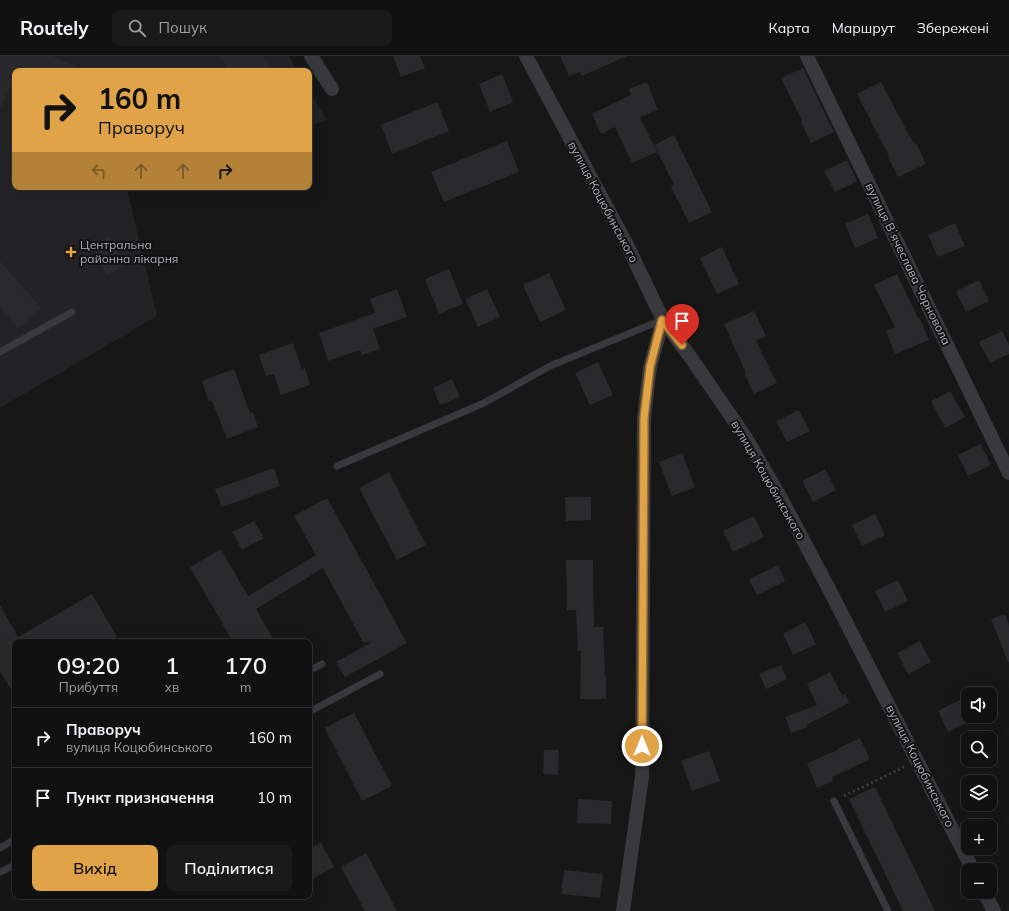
<!DOCTYPE html>
<html lang="uk">
<head>
<meta charset="utf-8">
<style>
	:root { --surface:#111112; --page:#1a1a1b; --text:#f1f3f6; --muted:#9c9d9f; --line:#303132; --accent:#e0a347 }
	body { margin:0; font-family:Mulish,sans-serif; background:var(--page); color:var(--text); height:100vh; display:flex; flex-direction:column; font-size:15px; white-space:nowrap }
	* { box-sizing:border-box; margin:0 }
	p { font-size:13px; color:var(--muted) }
	.icon { flex:none; width:22px; height:22px; fill:none; stroke:currentColor; stroke-width:2; stroke-linecap:round; stroke-linejoin:round }
	.map { position:relative; flex:1; overflow:hidden }
	.details { position:absolute; left:12px; top:583px; width:300px; height:260px; display:flex; flex-direction:column; background:var(--surface); border-radius:8px; box-shadow:0 4px 16px #0002,0 0 0 1px var(--line) }
	.details>* { flex:none }
	.top-card { position:absolute; left:12px; top:12px; width:300px; height:122px; border-radius:8px; box-shadow:0 4px 16px #0002,0 0 0 1px var(--line); background:#e0a347; color:#111; overflow:hidden }
	.controls { position:absolute; left:961px; top:631px; display:grid; gap:8px }
	.controls a { display:grid; place-items:center; width:36px; height:36px; border-radius:8px; background:var(--surface); box-shadow:0 4px 16px #0002,0 0 0 1px var(--line); font-size:20px }
	.pin { position:absolute; display:grid; place-items:center; width:34px; height:34px; color:#fff; margin:-41px -17px; border-radius:50% 50% 50% 0; rotate:-45deg; box-shadow:0 0 4px #0007 }
	.pin .icon { rotate:45deg }
	.me { position:absolute; width:44px; margin:-22px; rotate:0deg; stroke-linejoin:round; filter:drop-shadow(0 0 3px #0008) }
	.turn { display:flex; align-items:center; gap:14px; height:84px; padding:0 20px; font-size:18px }
	.turn .icon { width:52px; height:52px; stroke-width:2.5 }
	.turn b { display:block; font-size:28px; line-height:34px }
	.lanes { display:flex; align-items:center; height:38px; padding:0 20px; background:#0003; justify-content:center; gap:20px; direction:ltr }
	.lanes .off { opacity:.35 }
	.eta { display:flex; justify-content:space-evenly; align-items:center; height:68px; text-align:center }
	.eta b { font-size:24px; font-weight:600; line-height:28px }
	.cta { display:flex; gap:8px; margin-top:auto; padding:8px 20px }
	.cta a { flex:1; height:46px; border-radius:8px; background:var(--accent); color:#111; font-size:16px; font-weight:600; line-height:46px; text-align:center }
	.cta a+a { background:var(--page); color:var(--text) }
	ul { padding:0; list-style:none }
	li { display:flex; align-items:center; gap:12px; height:60px; padding:0 20px; border-top:1px solid var(--line) }
	li div { flex:1 }
	li b { display:block; font-size:15px }
	li em { font-style:normal }
	header { display:flex; align-items:center; gap:24px; box-sizing:border-box; height:56px; padding:0 20px; background:var(--surface); border-bottom:1px solid var(--line) }
	header strong { font-size:19px }
	nav { display:flex; gap:22px; margin-inline-start:auto; font-size:14px }
	.search { width:280px; height:36px; background:var(--page); display:flex; align-items:center; gap:10px; box-sizing:border-box; padding:0 14px; border-radius:8px; color:var(--muted); font-size:15px }
	.map>svg:first-child { display:block }
	.built { fill:#232325 }
	.building { fill:#2a2a2c }
	.lines { fill:none; stroke-linecap:round; stroke-linejoin:round }
	.path { stroke:#3e4044; stroke-width:2.5; stroke-dasharray:2 3; stroke-linecap:butt }
	.service { stroke:#38393d; stroke-width:7 }
	.minor { stroke:#38393d; stroke-width:14 }
	.route-casing { stroke:#926a2e; stroke-width:10 }
	.route { stroke:#e0a347; stroke-width:7 }
	.poi-dot { fill:#e0a347; stroke:#121213; stroke-width:1.5 }
	.labels { text-anchor:middle; stroke-width:4; stroke-linejoin:round; paint-order:stroke }
	.street-label { font-size:12px; fill:#aaafb7; stroke:#121213 }
	.poi-label { font-size:12px; fill:#aaafb7; stroke:#121213; text-anchor:start }
</style>
</head>
<body>
<header>
<strong>Routely</strong>
<div class="search"><svg class="icon" aria-label="search" viewBox="0 0 24 24"><circle cx="10" cy="10" r="6"/><path d="M15 15l6 6"/></svg>Пошук</div>
<nav><a>Карта</a><a>Маршрут</a><a>Збережені</a></nav>
</header>
<div class="map">
<svg width="1009" height="855" viewBox="0 0 1009 855">
	<rect width="100%" height="100%" fill="#171718"/>
	<!-- built -->
	<g class="built">
		<path d="M 0,0 L 289,0 L 298,15 L 15,15 L 15,131 L 132,131 L 127,133 L 157,260 L 0,352 Z"/>
		<path d="M 309,34 L 327,64 L 309,70 Z"/>
	</g>
	<!-- building -->
	<g class="building">
		<path d="M 0,0 L 52,0 L 87,15 L 15,15 L 15,19 L 0,54 Z"/>
		<path d="M 220,0 L 264,0 L 273,15 L 229,15 Z"/>
		<path d="M 393,0 L 420,0 L 425,12 L 401,21 Z"/>
		<path d="M 560,0 L 627,0 L 582,20 L 580,16 L 569,20 Z"/>
		<path d="M 803,12 L 834,76 L 811,87 L 801,66 L 802,65 L 781,22 Z"/>
		<path d="M 502,18 L 513,46 L 490,56 L 479,28 Z"/>
		<path d="M 647,26 L 658,54 L 640,61 L 657,96 L 632,107 L 615,71 L 601,78 L 592,58 L 631,39 L 629,33 Z"/>
		<path d="M 881,26 L 914,88 L 916,87 L 926,108 L 898,121 L 888,101 L 889,100 L 857,38 Z"/>
		<path d="M 437,46 L 449,75 L 392,98 L 381,69 Z"/>
		<path d="M 674,79 L 712,156 L 689,167 L 671,131 L 674,129 L 654,89 Z"/>
		<path d="M 507,85 L 519,116 L 444,146 L 431,116 Z"/>
		<path d="M 847,104 L 857,125 L 835,136 L 824,115 Z"/>
		<path d="M 868,158 L 878,182 L 855,192 L 845,168 Z"/>
		<path d="M 955,167 L 965,190 L 938,201 L 928,179 Z"/>
		<path d="M 109,180 L 124,210 L 107,219 L 92,189 Z"/>
		<path d="M 722,191 L 739,228 L 717,238 L 700,202 Z"/>
		<path d="M 0,205 L 41,252 L 18,272 L 0,251 Z"/>
		<path d="M 449,213 L 463,248 L 439,258 L 425,223 Z"/>
		<path d="M 549,217 L 566,254 L 540,266 L 523,229 Z"/>
		<path d="M 897,218 L 918,262 L 919,261 L 929,284 L 895,298 L 886,275 L 895,271 L 874,229 Z"/>
		<path d="M 979,224 L 989,245 L 966,256 L 956,235 Z"/>
		<path d="M 397,233 L 407,261 L 373,273 L 380,293 L 362,299 L 360,294 L 328,305 L 319,277 L 375,257 L 370,243 Z"/>
		<path d="M 487,233 L 500,261 L 478,271 L 465,243 Z"/>
		<path d="M 754,255 L 766,280 L 756,285 L 777,327 L 754,338 L 744,317 L 746,317 L 724,268 Z"/>
		<path d="M 1002,275 L 1009,289 L 1009,298 L 990,307 L 979,286 Z"/>
		<path d="M 293,287 L 302,313 L 305,312 L 310,329 L 281,339 L 274,318 L 266,320 L 259,299 Z"/>
		<path d="M 598,306 L 613,339 L 590,349 L 575,317 Z"/>
		<path d="M 234,313 L 250,357 L 253,356 L 258,371 L 227,383 L 212,345 L 209,346 L 202,325 Z"/>
		<path d="M 452,323 L 460,341 L 440,349 L 433,332 Z"/>
		<path d="M 950,335 L 965,361 L 945,372 L 931,345 Z"/>
		<path d="M 799,354 L 810,375 L 787,386 L 776,365 Z"/>
		<path d="M 981,388 L 991,409 L 968,420 L 958,399 Z"/>
		<path d="M 682,397 L 695,431 L 672,440 L 659,406 Z"/>
		<path d="M 274,412 L 280,430 L 222,451 L 215,433 Z"/>
		<path d="M 825,413 L 836,434 L 813,446 L 802,425 Z"/>
		<path d="M 389,416 L 426,489 L 397,504 L 359,432 Z"/>
		<path d="M 565,441 L 591,441 L 591,464 L 566,465 Z"/>
		<path d="M 327,442 L 407,587 L 345,621 L 336,606 L 372,586 L 363,586 L 323,512 L 256,553 L 275,586 L 233,586 L 190,511 L 221,493 L 248,540 L 316,499 L 294,460 Z"/>
		<path d="M 875,458 L 885,479 L 862,490 L 852,469 Z"/>
		<path d="M 754,460 L 764,481 L 733,496 L 723,475 Z"/>
		<path d="M 254,465 L 264,482 L 242,494 L 232,476 Z"/>
		<path d="M 566,504 L 593,504 L 594,571 L 603,571 L 605,620 L 606,620 L 606,643 L 580,643 L 581,595 L 578,595 L 576,554 L 567,554 Z"/>
		<path d="M 778,509 L 785,525 L 757,539 L 749,523 Z"/>
		<path d="M 898,524 L 908,545 L 885,556 L 875,535 Z"/>
		<path d="M 92,538 L 117,581 L 109,586 L 15,586 L 15,641 L 0,615 L 0,549 L 18,581 Z"/>
		<path d="M 1005,558 L 1009,569 L 1009,606 L 1008,606 L 991,563 Z"/>
		<path d="M 805,566 L 816,588 L 793,599 L 783,578 Z"/>
		<path d="M 920,585 L 931,606 L 908,618 L 897,597 Z"/>
		<path d="M 781,609 L 787,623 L 766,633 L 759,618 Z"/>
		<path d="M 830,616 L 842,639 L 845,638 L 849,647 L 806,669 L 807,671 L 791,677 L 785,661 L 817,649 L 807,628 Z"/>
		<path d="M 960,644 L 971,665 L 948,676 L 938,655 Z"/>
		<path d="M 354,657 L 392,730 L 362,745 L 325,672 Z"/>
		<path d="M 860,682 L 870,703 L 832,721 L 833,725 L 817,732 L 807,707 L 838,694 L 837,693 Z"/>
		<path d="M 544,694 L 559,694 L 558,719 L 543,718 Z"/>
		<path d="M 709,695 L 720,725 L 692,735 L 681,705 Z"/>
		<path d="M 875,731 L 935,855 L 903,855 L 849,743 Z"/>
		<path d="M 578,743 L 612,745 L 611,768 L 577,767 Z"/>
		<path d="M 321,787 L 334,811 L 309,825 L 309,793 Z"/>
		<path d="M 366,797 L 397,855 L 365,855 L 341,811 Z"/>
		<path d="M 564,814 L 603,818 L 600,842 L 561,838 Z"/>
	</g>
	<g class="lines">
		<!-- path -->
		<path class="path" d="M 844,740 L 904,711"/>
		<!-- service -->
		<g class="service">
			<path d="M 0,296 L 72,256"/>
			<path d="M 337,410 L 484,347 L 550,310 L 662,264"/>
			<path d="M 309,615 L 322,608"/>
			<path d="M 309,656 L 380,618"/>
			<path d="M 834,745 L 888,855"/>
			<path d="M 0,792 L 15,783"/>
			<path d="M 0,816 L 15,809"/>
		</g>
		<!-- minor -->
		<g class="minor">
			<path d="M 311,0 L 332,33"/>
			<path d="M 526,0 L 627,189 L 663,264 L 691,302 L 746,382 L 782,444 L 829,533 L 973,814"/>
			<path d="M 807,0 L 1009,417"/>
			<path d="M 984,836 L 994,855"/>
			<path d="M 623,855 L 642,721 L 644,362 L 650,311 L 663,264"/>
		</g>
	</g>
	<g class="lines">
		<!-- route casing -->
		<g class="route-casing">
			<path id="route" d="M 642,690 L 644,362 L 650,311 L 662,264 L 682,289"/>
		</g>
		<!-- route -->
		<use href="#route" class="route"/>
	</g>
	<!-- markers -->
	<path class="poi-dot" d="M69 190h4v4h4v4h-4v4h-4v-4h-4v-4h4z"/>
	<g class="labels">
		<!-- street labels -->
		<g class="street-label">
			<text transform="translate(603 146) rotate(62)" y="4">вулиця Коцюбинського</text>
			<text transform="translate(908 208) rotate(64)" y="4">вулиця Вʼячеслава Чорновола</text>
			<text transform="translate(768 424) rotate(60)" y="4">вулиця Коцюбинського</text>
			<text transform="translate(920 710) rotate(63)" y="4">вулиця Коцюбинського</text>
		</g>
		<!-- poi labels -->
		<g class="poi-label">
			<text x="80" y="193">Центральна<tspan x="80" dy="14">районна лікарня</tspan></text>
		</g>
	</g>
</svg>
<div class="controls">
<a><svg class="icon" aria-label="sound" viewBox="0 0 24 24"><path d="M4 9h4l5-4v14l-5-4H4zM17 9q2 3 0 6"/></svg></a>
<a><svg class="icon" aria-label="search" viewBox="0 0 24 24"><circle cx="10" cy="10" r="6"/><path d="M15 15l6 6"/></svg></a>
<a><svg class="icon" aria-label="layers" viewBox="0 0 24 24"><path d="M12 4l9 5-9 5-9-5zM3 14l9 5 9-5"/></svg></a>
<a>+</a>
<a>−</a>
</div>
<div class="pin" style="left:682px;top:289px;background:#d93025"><svg class="icon" aria-label="arrive" viewBox="0 0 24 24"><path d="M6 21V4h12l-3 4 3 4H6"/></svg></div>
<svg class="me" style="left:642px;top:690px" viewBox="-20 -20 40 40"><circle r="17" fill="#e0a347" stroke="#fff" stroke-width="3"/><path d="M0-11L8 9 0 5-8 9z" fill="#fff"/></svg>
<div class="top-card">
<div class="turn"><svg class="icon" aria-label="right" viewBox="0 0 24 24"><path d="M7 20v-9h11M14 6l5 5-5 5"/></svg><div><b>160 m</b>Праворуч</div></div>
<div class="lanes"><svg class="icon off" aria-label="left" viewBox="0 0 24 24"><path d="M17 20v-9H6M10 6l-5 5 5 5"/></svg><svg class="icon off" aria-label="ahead" viewBox="0 0 24 24"><path d="M12 20V5M6 11l6-6 6 6"/></svg><svg class="icon off" aria-label="ahead" viewBox="0 0 24 24"><path d="M12 20V5M6 11l6-6 6 6"/></svg><svg class="icon" aria-label="right" viewBox="0 0 24 24"><path d="M7 20v-9h11M14 6l5 5-5 5"/></svg></div>
</div>
<section class="details">
<div class="eta">
<div><b>09:20</b><p>Прибуття</p></div>
<div><b>1</b><p>хв</p></div>
<div><b>170</b><p>m</p></div>
</div>
<ul>
<li><svg class="icon" aria-label="right" viewBox="0 0 24 24"><path d="M7 20v-9h11M14 6l5 5-5 5"/></svg><div><b>Праворуч</b><p>вулиця Коцюбинського</p></div><em>160 m</em></li>
<li><svg class="icon" aria-label="arrive" viewBox="0 0 24 24"><path d="M6 21V4h12l-3 4 3 4H6"/></svg><div><b>Пункт призначення</b></div><em>10 m</em></li>
</ul>
<div class="cta"><a>Вихід</a><a>Поділитися</a></div>
</section>
</div>
</body>
</html>
